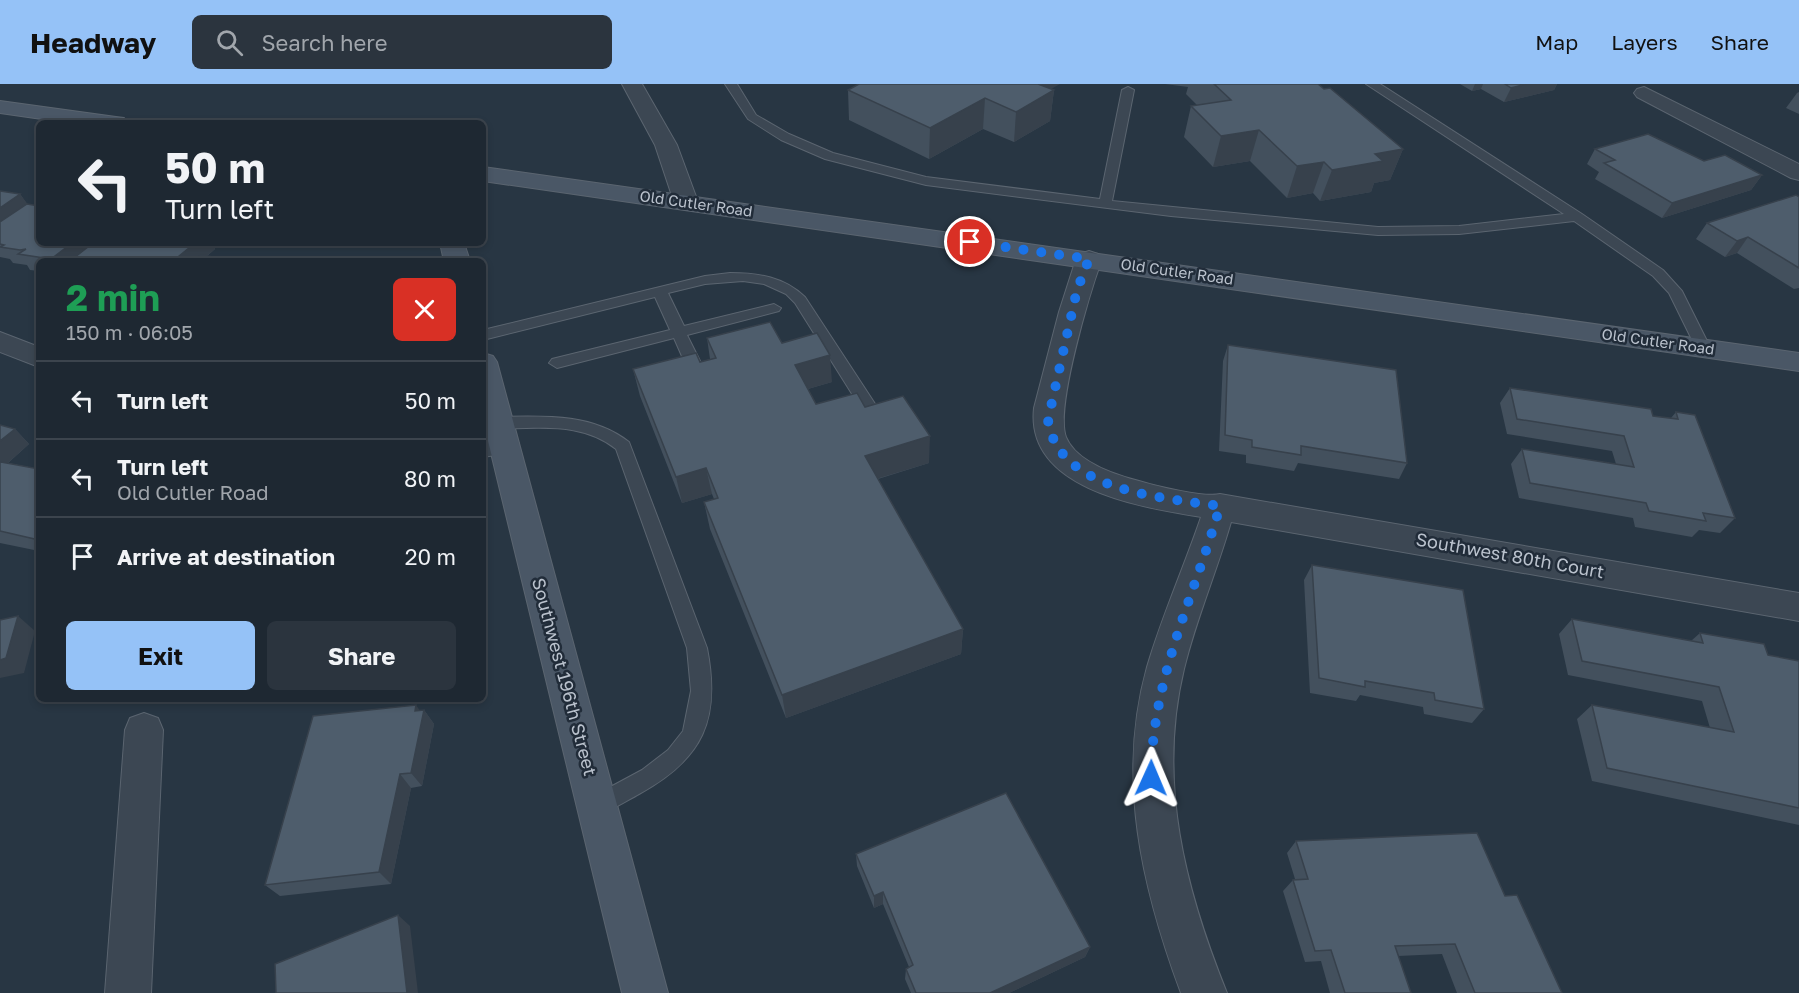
<!DOCTYPE html>
<html lang="en">
<head>
<meta charset="utf-8">
<style>
	:root { --surface:#1e2832; --page:#2b343e; --text:#f1f3f6; --muted:#a1a6ac; --line:#3c444d; --accent:#95c2f7 }
	body { margin:0; font-family:"Golos Text",sans-serif; background:var(--page); color:var(--text); height:100vh; display:flex; flex-direction:column; font-size:22px; white-space:nowrap }
	* { box-sizing:border-box; margin:0 }
	p { font-size:20px; color:var(--muted) }
	.icon { flex:none; width:33px; height:33px; fill:none; stroke:currentColor; stroke-width:2; stroke-linecap:round; stroke-linejoin:round }
	.map { position:relative; flex:1; overflow:hidden }
	.side { position:absolute; left:36px; top:174px; width:450px; height:444px; display:flex; flex-direction:column; background:var(--surface); border-radius:9px; box-shadow:0 3px 9px #0003,0 0 0 2px var(--line) }
	.side>* { flex:none }
	.hud { position:absolute; left:36px; top:36px; width:450px; height:126px; border-radius:9px; box-shadow:0 3px 9px #0003,0 0 0 2px var(--line); background:#1e2832; color:var(--text); overflow:hidden }
	.pin { position:absolute; display:grid; place-items:center; width:51px; height:51px; color:#fff; margin:-26px; border:3px solid #fff; border-radius:50%; box-shadow:0 2px 6px #0007 }
	.me { position:absolute; width:66px; margin:-33px; rotate:1deg; stroke-linejoin:round; filter:drop-shadow(0 0 4px #0008) }
	.turn { display:flex; align-items:center; gap:21px; height:126px; padding:0 30px; font-size:27px }
	.turn .icon { width:78px; height:78px; stroke-width:2.5 }
	.turn b { display:block; font-size:42px; line-height:51px }
	.round { display:grid; place-items:center; flex:none; width:63px; height:63px; border-radius:9px; background:var(--page) }
	.summary { display:flex; align-items:center; justify-content:space-between; height:102px; padding:0 30px }
	h1 { font-size:36px; font-weight:700; line-height:45px; color:#1e9e55 }
	.primary-button { display:flex; gap:12px; margin-top:auto; padding:12px 30px }
	.primary-button a { flex:1; height:69px; border-radius:9px; background:var(--accent); color:#111; font-size:24px; font-weight:700; line-height:69px; text-align:center }
	.primary-button a+a { background:var(--page); color:var(--text) }
	ul { padding:0; list-style:none }
	li { display:flex; align-items:center; gap:18px; height:78px; padding:0 30px; border-top:2px solid var(--line) }
	li div { flex:1 }
	li b { display:block; font-size:22px }
	li em { font-style:normal }
	header { display:flex; align-items:center; gap:36px; box-sizing:border-box; height:84px; padding:0 30px; background:var(--accent); color:#111 }
	header strong { font-size:28px }
	nav { display:flex; gap:33px; margin-inline-start:auto; font-size:21px }
	.search { width:420px; height:54px; background:var(--page); display:flex; align-items:center; gap:15px; box-sizing:border-box; padding:0 21px; border-radius:9px; color:var(--muted); font-size:22px }
	.map>svg:first-child { display:block }
	.lines { fill:none; stroke-linecap:round; stroke-linejoin:round }
	.lane-casing { stroke:#5b6570; stroke-width:2 }
	.street-casing { stroke:#5b6570; stroke-width:2 }
	.secondary-casing { stroke:#5b6570; stroke-width:2 }
	.lane { fill:#3c4753; fill-rule:evenodd }
	.street { fill:#3c4753; fill-rule:evenodd }
	.secondary { fill:#4a5766; fill-rule:evenodd }
	.wall { fill:#43505d }
	.shaded-wall { fill:#37414c }
	.building { fill:#4e5d6c; stroke:#37414c; stroke-width:1.5 }
	.route { stroke:#1a73e8; stroke-width:10; stroke-dasharray:0 18 }
	.labels { text-anchor:middle; stroke-width:5; stroke-linejoin:round; paint-order:stroke }
	.far-street-label { font-size:15px; fill:#bac2cd; stroke:#212c39 }
	.street-label { font-size:18px; fill:#bac2cd; stroke:#212c39 }
</style>
</head>
<body>
<header>
<strong>Headway</strong>
<div class="search"><svg class="icon" aria-label="search" viewBox="0 0 24 24"><circle cx="10" cy="10" r="6"/><path d="M15 15l6 6"/></svg>Search here</div>
<nav><a>Map</a><a>Layers</a><a>Share</a></nav>
</header>
<div class="map">
<svg width="1799" height="909" viewBox="0 0 1799 909">
	<rect width="100%" height="100%" fill="#283643"/>
	<g class="lines">
		<!-- lane casing -->
		<g class="lane-casing">
			<g id="lane">
				<path d="M 725,0 L 737,0 L 756,31 L 789,50 L 833,69 L 926,93 L 1100,115 L 1122,6 L 1128,3 L 1134,6 L 1112,117 L 1378,143 L 1459,142 L 1564,130 L 1366,0 L 1380,0 L 1582,130 L 1663,186 L 1682,207 L 1711,265 L 1703,270 L 1698,268 L 1669,209 L 1653,192 L 1574,137 L 1459,150 L 1378,151 L 1171,132 L 926,101 L 825,75 L 781,56 L 748,35 Z"/>
				<path d="M 730,189 C 759,189 784,193 805,213 L 881,329 L 883,333 L 881,337 L 869,337 L 795,219 L 786,210 L 764,200 L 743,197 L 705,200 L 668,209 L 684,242 L 774,220 L 781,224 L 779,227 L 687,251 L 701,279 L 693,284 L 685,279 L 674,254 L 557,284 L 549,279 L 552,275 L 670,246 L 655,213 L 483,256 L 483,246 L 705,192 Z"/>
				<path d="M 499,333 C 544,332 592,329 629,358 L 707,564 C 721,636 703,675 639,710 C 626,717 612,726 598,731 L 590,728 L 587,721 L 590,714 L 642,686 L 668,666 L 683,647 L 691,607 L 687,564 L 616,365 C 590,344 558,343 526,344 C 515,344 504,346 493,343 L 491,339 L 493,335 Z"/>
			</g>
		</g>
		<!-- street casing -->
		<g class="street-casing">
			<g id="street">
				<path d="M 622,0 L 642,0 L 677,61 L 698,118 L 694,123 L 686,125 L 678,123 L 674,118 L 655,61 Z"/>
				<path d="M 1644,3 L 1799,80 L 1799,96 L 1791,94 L 1637,13 L 1634,9 L 1637,5 Z"/>
				<path d="M 1089,167 L 1098,170 L 1102,175 C 1090,208 1055,324 1066,353 C 1076,378 1116,391 1139,397 C 1155,402 1206,414 1220,410 L 1799,509 L 1799,537 L 1231,438 C 1217,487 1196,535 1184,585 C 1157,697 1185,805 1227,909 L 1181,909 C 1142,804 1116,694 1147,583 C 1162,532 1184,483 1201,433 C 1142,423 1025,406 1034,324 L 1059,228 L 1076,175 L 1080,170 Z"/>
				<path d="M 0,248 L 39,263 L 39,283 L 0,268 Z"/>
				<path d="M 504,349 L 515,352 L 519,360 L 515,368 L 483,373 L 483,351 Z"/>
				<path d="M 144,629 L 158,634 L 163,646 L 151,909 L 105,909 L 125,646 L 130,634 Z"/>
			</g>
		</g>
		<!-- secondary casing -->
		<g class="secondary-casing">
			<g id="secondary">
				<path d="M 0,17 L 116,33 L 124,34 L 127,39 L 70,39 L 0,29 Z"/>
				<path d="M 483,83 L 1799,269 L 1799,287 L 483,97 Z"/>
				<path d="M 440,159 L 464,159 L 470,177 L 444,177 Z"/>
				<path d="M 483,269 L 493,272 L 497,278 L 668,909 L 622,909 L 483,336 Z"/>
			</g>
		</g>
		<!-- lane -->
		<use href="#lane" class="lane"/>
		<!-- street -->
		<use href="#street" class="street"/>
		<!-- secondary -->
		<use href="#secondary" class="secondary"/>
	</g>
	<!-- wall -->
	<g class="wall">
		<path d="M 1165,0 L 1318,0 L 1403,65 L 1390,96 L 1374,99 L 1371,108 L 1320,117 L 1313,109 L 1287,114 L 1250,77 L 1213,83 L 1184,53 L 1191,22 L 1197,21 L 1186,10 L 1188,3 Z"/>
		<path d="M 1460,0 L 1557,0 L 1554,6 L 1504,18 L 1481,5 L 1472,7 Z"/>
		<path d="M 1051,5 L 1054,6 L 1050,37 L 1014,58 L 983,45 L 929,75 L 849,36 L 848,6 Z"/>
		<path d="M 1799,8 L 1799,30 L 1786,24 L 1797,9 Z"/>
		<path d="M 1595,65 L 1704,77 L 1762,91 L 1751,106 L 1662,134 L 1595,95 L 1599,88 L 1587,80 Z"/>
		<path d="M 0,107 L 20,110 L 27,120 L 39,159 L 212,159 L 215,165 L 207,172 L 239,177 L 39,177 L 39,187 L 30,186 L 27,181 L 13,179 L 10,175 L 0,173 Z"/>
		<path d="M 1799,113 L 1799,204 L 1794,205 L 1737,169 L 1725,173 L 1696,155 L 1707,139 Z"/>
		<path d="M 707,254 L 782,259 L 832,298 L 808,305 L 816,320 L 865,323 L 929,379 L 878,395 L 963,545 L 961,570 L 786,634 L 710,445 L 704,418 L 714,415 L 712,410 L 682,419 L 640,312 L 633,285 L 700,278 L 710,275 Z"/>
		<path d="M 1228,261 L 1407,379 L 1399,395 L 1298,379 L 1294,387 L 1246,379 L 1246,371 L 1219,367 L 1223,277 Z"/>
		<path d="M 1510,304 L 1653,332 L 1671,334 L 1676,328 L 1735,434 L 1720,449 L 1699,446 L 1692,453 L 1635,443 L 1633,434 L 1519,414 L 1511,380 L 1522,365 L 1616,380 L 1612,367 L 1507,350 L 1500,319 Z"/>
		<path d="M 0,341 L 15,345 L 29,360 L 8,379 L 39,385 L 39,467 L 0,459 Z"/>
		<path d="M 1312,481 L 1484,625 L 1472,639 L 1424,630 L 1423,623 L 1360,611 L 1356,617 L 1310,609 L 1304,496 Z"/>
		<path d="M 1572,535 L 1691,557 L 1700,549 L 1768,571 L 1799,577 L 1799,741 L 1592,697 L 1577,635 L 1592,621 L 1710,644 L 1702,617 L 1568,591 L 1559,550 Z"/>
		<path d="M 424,626 L 434,640 L 422,702 L 411,704 L 391,800 L 280,812 L 265,801 L 420,627 Z"/>
		<path d="M 1296,757 L 1505,812 L 1562,909 L 1457,909 L 1442,870 L 1398,872 L 1411,909 L 1330,909 L 1321,877 L 1305,878 L 1283,807 L 1293,796 L 1295,795 L 1287,769 Z"/>
		<path d="M 856,770 L 1090,863 L 1085,873 L 1009,909 L 911,909 L 905,895 L 906,885 L 909,883 L 883,820 L 874,824 L 857,782 Z"/>
	</g>
	<!-- shaded-wall -->
	<g class="shaded-wall">
		<path d="M 1021,0 L 1060,0 L 1019,23 Z"/>
		<path d="M 1475,0 L 1483,0 L 1481,5 L 1472,7 Z"/>
		<path d="M 1526,0 L 1557,0 L 1554,6 L 1504,18 L 1511,4 Z"/>
		<path d="M 1054,6 L 1050,37 L 1014,58 L 1016,28 Z"/>
		<path d="M 985,14 L 983,45 L 929,75 L 930,44 Z"/>
		<path d="M 1259,46 L 1250,77 L 1213,83 L 1221,52 Z"/>
		<path d="M 1403,65 L 1390,96 L 1374,99 L 1371,108 L 1320,117 L 1332,86 L 1375,70 Z"/>
		<path d="M 1324,78 L 1313,109 L 1287,114 L 1297,82 Z"/>
		<path d="M 1762,91 L 1751,106 L 1662,134 L 1672,119 Z"/>
		<path d="M 20,110 L 32,126 L 0,148 L 0,124 Z"/>
		<path d="M 1748,153 L 1737,169 L 1725,173 L 1737,157 Z"/>
		<path d="M 72,159 L 104,159 L 81,177 L 52,177 L 51,175 Z"/>
		<path d="M 195,159 L 212,159 L 215,165 L 201,177 L 173,177 Z"/>
		<path d="M 830,271 L 832,298 L 797,308 L 795,281 Z"/>
		<path d="M 15,345 L 29,360 L 0,386 L 0,357 Z"/>
		<path d="M 930,352 L 929,379 L 866,398 L 865,372 Z"/>
		<path d="M 706,384 L 712,410 L 682,419 L 676,393 Z"/>
		<path d="M 18,532 L 35,547 L 24,589 L 0,594 L 0,576 Z"/>
		<path d="M 963,545 L 961,570 L 786,634 L 782,611 Z"/>
		<path d="M 416,621 L 423,631 L 424,626 L 434,640 L 422,702 L 411,689 Z"/>
		<path d="M 400,690 L 411,704 L 391,800 L 379,788 Z"/>
		<path d="M 883,808 L 883,820 L 874,824 L 874,812 Z"/>
		<path d="M 398,831 L 410,842 L 418,909 L 407,909 Z"/>
		<path d="M 1090,863 L 1085,873 L 1009,909 L 990,909 Z"/>
	</g>
	<!-- building -->
	<g class="building">
		<path d="M 859,0 L 1038,0 L 1054,6 L 1016,28 L 985,14 L 930,44 L 848,6 Z"/>
		<path d="M 1214,0 L 1318,0 L 1324,5 L 1330,4 L 1403,65 L 1375,70 L 1383,77 L 1332,86 L 1324,78 L 1297,82 L 1259,46 L 1221,52 L 1191,22 L 1231,16 Z"/>
		<path d="M 1505,0 L 1526,0 L 1511,4 Z"/>
		<path d="M 1648,50 L 1704,77 L 1725,71 L 1762,91 L 1672,119 L 1604,79 L 1615,76 L 1595,65 Z"/>
		<path d="M 0,107 L 20,110 L 0,124 Z"/>
		<path d="M 1796,111 L 1799,113 L 1799,184 L 1748,153 L 1737,157 L 1707,139 Z"/>
		<path d="M 27,120 L 39,122 L 39,159 L 72,159 L 51,175 L 18,170 L 26,165 L 20,166 L 0,163 L 4,161 L 0,160 L 0,138 Z"/>
		<path d="M 93,159 L 195,159 L 173,177 L 120,177 L 112,175 L 110,177 L 70,177 Z"/>
		<path d="M 201,171 L 238,177 L 194,177 Z"/>
		<path d="M 770,238 L 782,259 L 817,249 L 830,271 L 795,281 L 816,320 L 857,309 L 865,323 L 903,312 L 930,352 L 865,372 L 963,545 L 782,611 L 704,418 L 718,414 L 706,384 L 676,393 L 633,285 L 696,269 L 700,278 L 716,274 L 707,254 Z"/>
		<path d="M 1228,261 L 1396,286 L 1407,379 L 1301,362 L 1301,371 L 1252,363 L 1252,356 L 1225,351 Z"/>
		<path d="M 1510,304 L 1651,325 L 1653,332 L 1678,335 L 1676,328 L 1695,331 L 1735,434 L 1703,429 L 1706,437 L 1649,427 L 1646,419 L 1530,399 L 1522,365 L 1634,383 L 1624,352 L 1517,335 Z"/>
		<path d="M 0,341 L 15,345 L 0,357 Z"/>
		<path d="M 1,378 L 39,385 L 39,456 L 0,447 L 0,379 Z"/>
		<path d="M 1312,481 L 1463,506 L 1484,625 L 1435,616 L 1434,609 L 1365,597 L 1365,603 L 1319,594 Z"/>
		<path d="M 18,532 L 6,574 L 0,576 L 0,536 Z"/>
		<path d="M 1572,535 L 1703,559 L 1700,549 L 1764,560 L 1768,571 L 1799,577 L 1799,724 L 1607,684 L 1592,621 L 1734,648 L 1719,603 L 1582,577 Z"/>
		<path d="M 416,621 L 415,627 L 424,626 L 411,689 L 400,690 L 379,788 L 265,801 L 313,632 Z"/>
		<path d="M 1006,709 L 1090,863 L 990,909 L 916,909 L 906,885 L 913,881 L 883,808 L 874,812 L 856,770 Z"/>
		<path d="M 1477,749 L 1505,812 L 1517,811 L 1562,909 L 1475,909 L 1455,860 L 1395,862 L 1411,909 L 1345,909 L 1331,866 L 1315,867 L 1293,796 L 1308,795 L 1296,757 Z"/>
		<path d="M 398,831 L 407,909 L 276,909 L 275,880 Z"/>
	</g>
	<g class="lines">
		<!-- route -->
		<path class="route" d="M 970,158 L 1089,175 L 1077,206 L 1048,336 C 1058,408 1165,414 1220,422 C 1193,516 1152,594 1151,694"/>
	</g>
	<g class="labels">
		<!-- far-street labels -->
		<g class="far-street-label">
			<text transform="translate(696 120) rotate(8)" y="5">Old Cutler Road</text>
			<text transform="translate(1177 188) rotate(8)" y="5">Old Cutler Road</text>
			<text transform="translate(1658 258) rotate(8)" y="5">Old Cutler Road</text>
		</g>
		<!-- street labels -->
		<g class="street-label">
			<text transform="translate(1510 472) rotate(10)" y="6">Southwest 80th Court</text>
			<text transform="translate(564 593) rotate(75)" y="6">Southwest 196th Street</text>
		</g>
	</g>
</svg>
<div class="pin" style="left:970px;top:158px;background:#d93025"><svg class="icon" aria-label="arrive" viewBox="0 0 24 24"><path d="M6 21V4h12l-3 4 3 4H6"/></svg></div>
<svg class="me" style="left:1151px;top:694px" viewBox="-20 -20 40 40"><path d="M0-17L14 15 0 8-14 15z" fill="#1a73e8" stroke="#fff" stroke-width="4"/></svg>
<div class="hud">
<div class="turn"><svg class="icon" aria-label="left" viewBox="0 0 24 24"><path d="M17 20v-9H6M10 6l-5 5 5 5"/></svg><div><b>50 m</b>Turn left</div></div>
</div>
<section class="side">
<div class="summary"><div><h1>2 min</h1><p>150 m · 06:05</p></div><a class="round" style="background:#d93025;color:#fff"><svg class="icon" aria-label="close" viewBox="0 0 24 24"><path d="M6 6l12 12M18 6L6 18"/></svg></a></div>
<ul>
<li><svg class="icon" aria-label="left" viewBox="0 0 24 24"><path d="M17 20v-9H6M10 6l-5 5 5 5"/></svg><div><b>Turn left</b></div><em>50 m</em></li>
<li><svg class="icon" aria-label="left" viewBox="0 0 24 24"><path d="M17 20v-9H6M10 6l-5 5 5 5"/></svg><div><b>Turn left</b><p>Old Cutler Road</p></div><em>80 m</em></li>
<li><svg class="icon" aria-label="arrive" viewBox="0 0 24 24"><path d="M6 21V4h12l-3 4 3 4H6"/></svg><div><b>Arrive at destination</b></div><em>20 m</em></li>
</ul>
<div class="primary-button"><a>Exit</a><a>Share</a></div>
</section>
</div>
</body>
</html>
